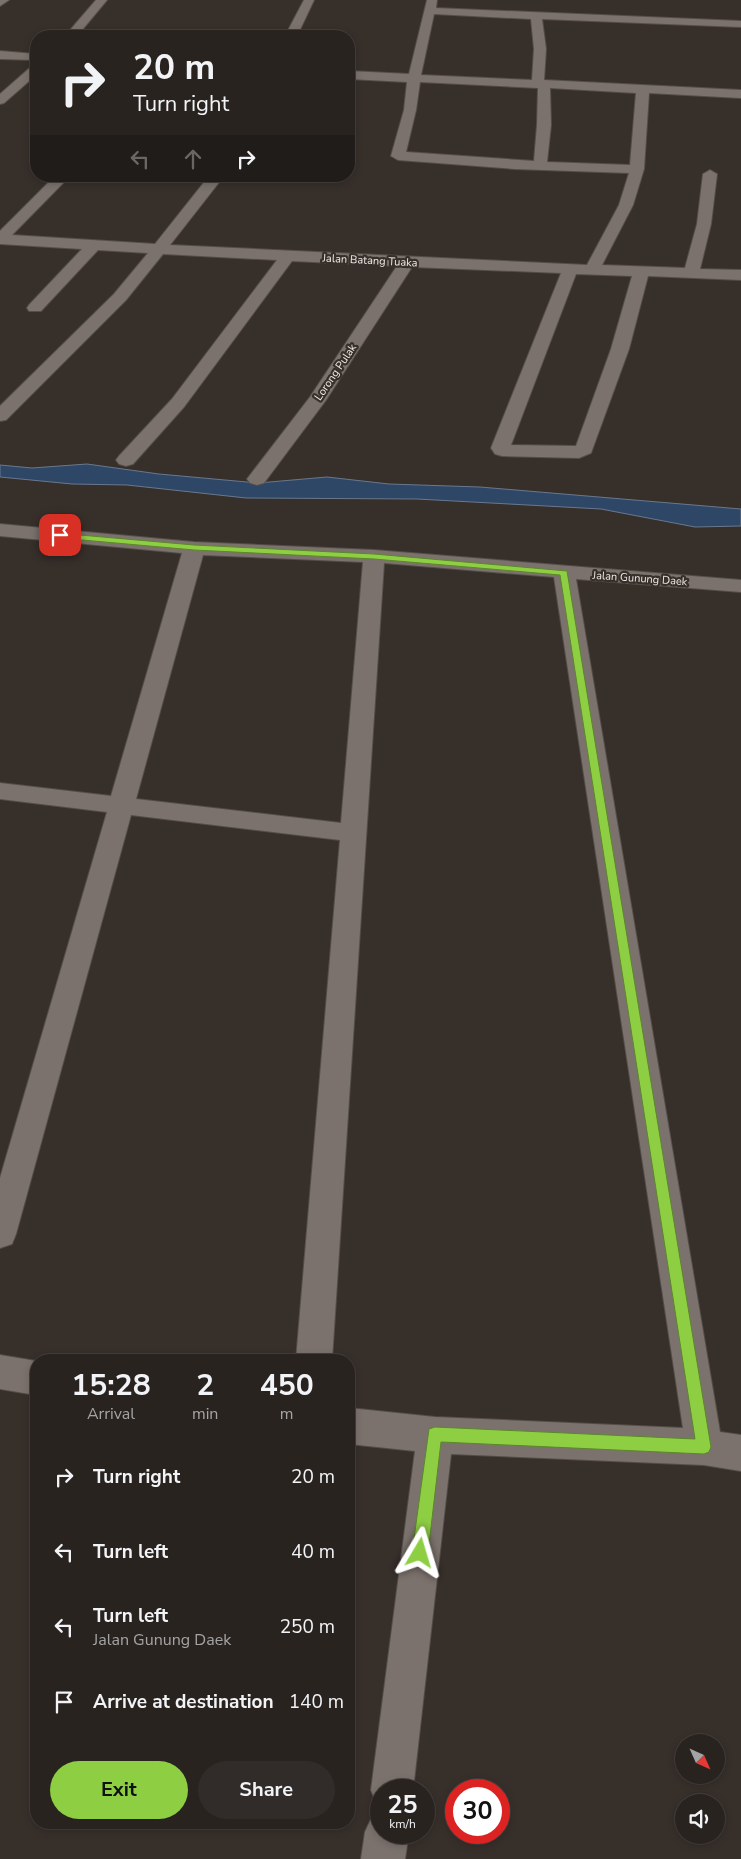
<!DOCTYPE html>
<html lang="en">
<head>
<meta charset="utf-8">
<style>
	:root { --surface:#292320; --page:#312b29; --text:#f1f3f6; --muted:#a5a4a5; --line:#45403e; --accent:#8dce43 }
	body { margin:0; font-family:"Nunito Sans",sans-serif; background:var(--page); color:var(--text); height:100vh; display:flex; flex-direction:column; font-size:19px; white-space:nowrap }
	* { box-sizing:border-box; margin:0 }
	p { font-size:16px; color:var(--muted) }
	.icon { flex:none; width:28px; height:28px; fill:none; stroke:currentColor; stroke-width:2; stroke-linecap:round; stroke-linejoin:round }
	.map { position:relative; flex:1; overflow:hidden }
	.side { position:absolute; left:30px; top:1354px; width:325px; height:475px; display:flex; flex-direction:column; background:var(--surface); border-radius:20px; box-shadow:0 2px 8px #0003,0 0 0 1px var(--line) }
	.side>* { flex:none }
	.guide { position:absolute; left:30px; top:30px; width:325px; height:152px; border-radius:20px; box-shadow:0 2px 8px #0003,0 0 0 1px var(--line); background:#292320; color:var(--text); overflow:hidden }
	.needle { width:32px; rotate:135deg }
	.buttons { position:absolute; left:675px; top:1734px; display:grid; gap:10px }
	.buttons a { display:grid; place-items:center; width:50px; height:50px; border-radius:50%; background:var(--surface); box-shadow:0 2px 8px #0003,0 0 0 1px var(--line); font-size:25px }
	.speed { position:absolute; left:370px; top:1779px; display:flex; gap:10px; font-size:25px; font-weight:700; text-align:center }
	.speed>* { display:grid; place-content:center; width:65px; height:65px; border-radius:50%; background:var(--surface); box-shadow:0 2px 8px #0003,0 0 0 1px var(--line); line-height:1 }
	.speed small { font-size:12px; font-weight:400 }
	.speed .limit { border:8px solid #d22; background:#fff; color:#111 }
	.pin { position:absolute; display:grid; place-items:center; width:42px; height:42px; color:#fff; margin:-21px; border-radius:10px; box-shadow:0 2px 8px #0006 }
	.me { position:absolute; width:55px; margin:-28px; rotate:7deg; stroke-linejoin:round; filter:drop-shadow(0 0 4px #0008) }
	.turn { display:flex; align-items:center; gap:18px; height:105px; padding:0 20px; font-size:22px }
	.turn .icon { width:65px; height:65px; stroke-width:2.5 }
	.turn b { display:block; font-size:35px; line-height:42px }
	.lanes { display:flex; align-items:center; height:48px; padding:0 20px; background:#0003; justify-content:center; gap:25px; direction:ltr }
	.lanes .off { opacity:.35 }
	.eta { display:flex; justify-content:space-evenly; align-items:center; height:85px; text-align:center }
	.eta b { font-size:30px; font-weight:700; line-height:35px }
	.button { display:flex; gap:10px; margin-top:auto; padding:10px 20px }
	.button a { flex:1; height:58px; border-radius:30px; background:var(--accent); color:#111; font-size:20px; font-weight:700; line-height:58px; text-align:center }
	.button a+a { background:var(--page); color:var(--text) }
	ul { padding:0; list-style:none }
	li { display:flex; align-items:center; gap:15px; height:75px; padding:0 20px }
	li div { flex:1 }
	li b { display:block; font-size:19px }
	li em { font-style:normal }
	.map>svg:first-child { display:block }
	.water { fill:#2f4767; stroke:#69788d }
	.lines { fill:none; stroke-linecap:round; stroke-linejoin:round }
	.minor-casing { stroke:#544e49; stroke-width:2 }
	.minor { fill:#7c726d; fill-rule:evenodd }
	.route { fill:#8dce43; stroke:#5c862c }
	.labels { text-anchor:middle; stroke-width:4.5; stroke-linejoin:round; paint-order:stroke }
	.far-street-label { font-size:11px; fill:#efeae7; stroke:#372f2a }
</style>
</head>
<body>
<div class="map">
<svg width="741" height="1859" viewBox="0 0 741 1859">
	<rect width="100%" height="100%" fill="#372f2a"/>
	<!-- water -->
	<path class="water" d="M 87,464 L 159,474 L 258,483 L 327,477 L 389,484 L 480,487 L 741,509 L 741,526 L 695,527 L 601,509 L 417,499 L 246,498 L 127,485 L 72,484 L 0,477 L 0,465 L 32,468 Z"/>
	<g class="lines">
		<!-- minor casing -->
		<g class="minor-casing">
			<g id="minor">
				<path d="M 0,0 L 9,0 L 0,6 Z"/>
				<path d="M 96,0 L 107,0 L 77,36 L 65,36 Z"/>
				<path d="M 304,0 L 314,0 L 297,36 L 285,36 Z"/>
				<path d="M 427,0 L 437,0 L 436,8 L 741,21 L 741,27 L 542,19 L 546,49 L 544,80 L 741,90 L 741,98 L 649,93 L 644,169 L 633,205 L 602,265 L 685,268 L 697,224 L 703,174 L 710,170 L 717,174 L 711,224 L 700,269 L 741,270 L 741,280 L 648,276 L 629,349 L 591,453 L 579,458 L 502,456 L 495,454 L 491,448 L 561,273 L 412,267 L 326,400 L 264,483 L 257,485 L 250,483 L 247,479 L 310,397 L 397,266 L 292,261 L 184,407 L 133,464 L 126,466 L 119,464 L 116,460 L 119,456 L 172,399 L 277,260 L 163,254 L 126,300 L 6,420 L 0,421 L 0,406 L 114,294 L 148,253 L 98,250 L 41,311 L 29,311 L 27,308 L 29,305 L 82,249 L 0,244 L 0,231 L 55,176 L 70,176 L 12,235 L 155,244 L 209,176 L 224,176 L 170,245 L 587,265 L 619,205 L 629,173 L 515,169 L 398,160 L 391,156 L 404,110 L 407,82 L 349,79 L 349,71 L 409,74 ZM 434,14 L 531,19 L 534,49 L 532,80 L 421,75 ZM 420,82 L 538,88 L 537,125 L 534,161 L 406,152 L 416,110 ZM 550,88 L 636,93 L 630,165 L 547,162 L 551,125 ZM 576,274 L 632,276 L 611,349 L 576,446 L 511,445 Z"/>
				<path d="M 0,51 L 36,54 L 36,60 L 0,59 Z"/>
				<path d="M 36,65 L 36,75 L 4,103 L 0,104 L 0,94 L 32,66 Z"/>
				<path d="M 0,524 L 194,542 L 374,550 L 741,580 L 741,592 L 576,579 L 720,1432 L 741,1435 L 741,1471 L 704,1465 L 451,1454 L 413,1790 L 381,1790 L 381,1807 L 377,1805 L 371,1790 L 415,1451 L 349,1444 L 349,1408 L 435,1417 L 683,1428 L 554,577 L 384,563 L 332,1360 L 296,1360 L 340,840 L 131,815 L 16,1234 L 12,1244 L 0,1248 L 0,1178 L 107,812 L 0,799 L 0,783 L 111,796 L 182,553 L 0,536 ZM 203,555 L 363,562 L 341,823 L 136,799 Z"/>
				<path d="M 0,1355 L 36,1361 L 36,1395 L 0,1389 Z"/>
				<path d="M 381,1813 L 381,1832 L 409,1832 L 405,1859 L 361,1859 L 365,1832 L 372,1817 Z"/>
			</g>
		</g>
		<!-- minor -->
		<use href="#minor" class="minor"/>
	</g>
	<!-- route -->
	<path class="route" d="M 57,533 L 194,545 L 374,554 L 567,571 L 711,1447 L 709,1452 L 704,1454 L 441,1442 L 428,1553 L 426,1559 L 420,1561 L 415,1559 L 412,1553 L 429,1429 L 435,1427 L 695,1439 L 560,575 L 374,559 L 194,550 L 60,538 L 56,535 Z"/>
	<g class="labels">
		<!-- far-street labels -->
		<g class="far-street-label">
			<text transform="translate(370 260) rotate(3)" y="4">Jalan Batang Tuaka</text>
			<text transform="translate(335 372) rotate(-56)" y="4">Lorong Pulak</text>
			<text transform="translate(640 578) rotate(4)" y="4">Jalan Gunung Daek</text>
		</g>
	</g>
</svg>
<div class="buttons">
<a><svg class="needle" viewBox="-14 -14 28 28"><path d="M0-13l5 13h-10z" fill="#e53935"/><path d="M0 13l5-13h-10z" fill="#a5a4a5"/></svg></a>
<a><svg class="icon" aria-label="sound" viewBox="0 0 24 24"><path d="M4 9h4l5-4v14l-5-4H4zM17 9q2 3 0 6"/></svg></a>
</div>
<div class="speed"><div>25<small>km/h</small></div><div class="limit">30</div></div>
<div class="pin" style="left:60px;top:535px;background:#d93025"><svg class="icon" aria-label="arrive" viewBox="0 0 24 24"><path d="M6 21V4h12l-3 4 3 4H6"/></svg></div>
<svg class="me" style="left:420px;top:1553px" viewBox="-20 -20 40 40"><path d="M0-17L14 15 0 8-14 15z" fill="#8dce43" stroke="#fff" stroke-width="4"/></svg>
<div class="guide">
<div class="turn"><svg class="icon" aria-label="right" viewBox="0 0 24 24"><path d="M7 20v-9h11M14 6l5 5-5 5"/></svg><div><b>20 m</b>Turn right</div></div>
<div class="lanes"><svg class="icon off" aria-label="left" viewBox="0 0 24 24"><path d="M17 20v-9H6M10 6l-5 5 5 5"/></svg><svg class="icon off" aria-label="ahead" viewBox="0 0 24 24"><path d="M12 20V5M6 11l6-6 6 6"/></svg><svg class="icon" aria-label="right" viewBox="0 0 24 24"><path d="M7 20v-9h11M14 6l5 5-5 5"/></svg></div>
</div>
<section class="side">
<div class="eta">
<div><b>15:28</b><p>Arrival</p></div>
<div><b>2</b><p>min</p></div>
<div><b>450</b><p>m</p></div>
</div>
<ul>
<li><svg class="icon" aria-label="right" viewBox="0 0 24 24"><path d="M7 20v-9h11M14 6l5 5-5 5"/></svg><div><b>Turn right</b></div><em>20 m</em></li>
<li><svg class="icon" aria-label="left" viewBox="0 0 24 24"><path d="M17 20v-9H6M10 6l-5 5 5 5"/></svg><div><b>Turn left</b></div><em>40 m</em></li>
<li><svg class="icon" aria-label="left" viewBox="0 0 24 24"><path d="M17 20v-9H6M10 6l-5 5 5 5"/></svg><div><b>Turn left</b><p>Jalan Gunung Daek</p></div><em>250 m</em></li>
<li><svg class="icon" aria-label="arrive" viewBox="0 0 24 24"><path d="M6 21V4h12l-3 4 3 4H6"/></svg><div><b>Arrive at destination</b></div><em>140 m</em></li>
</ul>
<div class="button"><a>Exit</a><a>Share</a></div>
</section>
</div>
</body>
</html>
